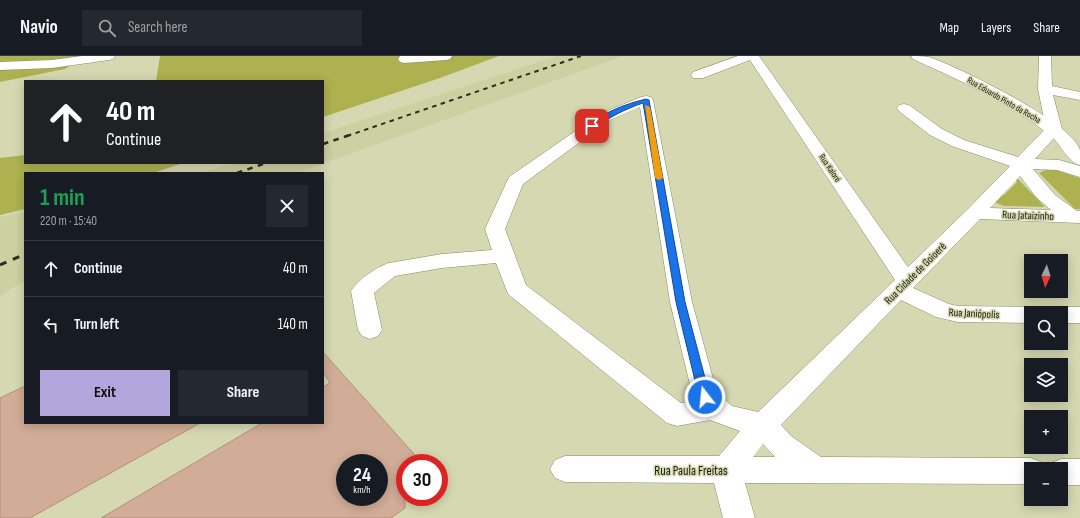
<!DOCTYPE html>
<html lang="en">
<head>
<meta charset="utf-8">
<style>
	:root { --surface:#171b24; --page:#242831; --text:#f1f3f6; --muted:#9ea1a6; --line:#363941; --accent:#b3a6dd }
	body { margin:0; font-family:"Sofia Sans Condensed",sans-serif; background:var(--page); color:var(--text); height:100vh; display:flex; flex-direction:column; font-size:15px; white-space:nowrap }
	* { box-sizing:border-box; margin:0 }
	p { font-size:13px; color:var(--muted) }
	.icon { flex:none; width:22px; height:22px; fill:none; stroke:currentColor; stroke-width:2; stroke-linecap:round; stroke-linejoin:round }
	.map { position:relative; flex:1; overflow:hidden }
	.details { position:absolute; left:24px; top:116px; width:300px; height:252px; display:flex; flex-direction:column; background:var(--surface); border-radius:0px; box-shadow:0 2px 10px #0003 }
	.details>* { flex:none }
	.hud { position:absolute; left:24px; top:24px; width:300px; height:84px; border-radius:0px; box-shadow:0 2px 10px #0003; background:#202124; color:#fff; overflow:hidden }
	.needle { width:26px; rotate:184deg }
	.fabs { position:absolute; left:1024px; top:198px; display:grid; gap:8px }
	.fabs a { display:grid; place-items:center; width:44px; height:44px; border-radius:0px; background:var(--surface); box-shadow:0 2px 10px #0003; font-size:20px }
	.speed { position:absolute; left:336px; top:398px; display:flex; gap:8px; font-size:20px; font-weight:700; text-align:center }
	.speed>* { display:grid; place-content:center; width:52px; height:52px; border-radius:50%; background:var(--surface); box-shadow:0 2px 10px #0003; line-height:1 }
	.speed small { font-size:10px; font-weight:400 }
	.speed .limit { border:6px solid #d22; background:#fff; color:#111 }
	.pin { position:absolute; display:grid; place-items:center; width:34px; height:34px; color:#fff; margin:-17px; border-radius:8px; box-shadow:0 2px 6px #0006 }
	.me { position:absolute; width:44px; margin:-22px; rotate:344deg; stroke-linejoin:round; filter:drop-shadow(0 0 3px #0008) }
	.turn { display:flex; align-items:center; gap:14px; height:84px; padding:0 16px; font-size:18px }
	.turn .icon { width:52px; height:52px; stroke-width:2.5 }
	.turn b { display:block; font-size:28px; line-height:34px }
	.round { display:grid; place-items:center; flex:none; width:42px; height:42px; border-radius:0px; background:var(--page) }
	.head { display:flex; align-items:center; justify-content:space-between; height:68px; padding:0 16px }
	h1 { font-size:24px; font-weight:700; line-height:30px; color:#1e9e55 }
	.primary-button { display:flex; gap:8px; margin-top:auto; padding:8px 16px }
	.primary-button a { flex:1; height:46px; border-radius:0px; background:var(--accent); color:#111; font-size:16px; font-weight:700; line-height:46px; text-align:center }
	.primary-button a+a { background:var(--page); color:var(--text) }
	ul { padding:0; list-style:none }
	li { display:flex; align-items:center; gap:12px; height:56px; padding:0 16px; border-top:1px solid var(--line) }
	li div { flex:1 }
	li b { display:block; font-size:15px }
	li em { font-style:normal }
	header { display:flex; align-items:center; gap:24px; box-sizing:border-box; height:56px; padding:0 20px; background:var(--surface); border-bottom:1px solid var(--line) }
	header strong { font-size:19px }
	nav { display:flex; gap:22px; margin-inline-start:auto; font-size:14px }
	.search { width:280px; height:36px; background:var(--page); display:flex; align-items:center; gap:10px; box-sizing:border-box; padding:0 14px; border-radius:0px; color:var(--muted); font-size:15px }
	.map>svg:first-child { display:block }
	.built { fill:#cdd0a1 }
	.green { fill:#adb150 }
	.building { fill:#d1ac97; stroke:#b48f7b; fill-rule:evenodd }
	.lines { fill:none; stroke-linecap:round; stroke-linejoin:round }
	.minor-casing { stroke:#888a65; stroke-width:1 }
	.major-casing { stroke:#888a65; stroke-width:1 }
	.minor { fill:#fff; fill-rule:evenodd }
	.major { fill:#fff; fill-rule:evenodd }
	.rail-far2 { stroke:#2d2e1d; stroke-width:2; stroke-dasharray:4.5 4.5; stroke-linecap:butt }
	.rail-far1 { stroke:#2d2e1d; stroke-width:2.5; stroke-dasharray:5.5 5.5; stroke-linecap:butt }
	.rail { stroke:#2d2e1d; stroke-width:3; stroke-dasharray:7 7; stroke-linecap:butt }
	.route { fill:#1a73e8; stroke:#114b97 }
	.slow { fill:#f59e0b }
	.labels { text-anchor:middle; stroke-width:3; stroke-linejoin:round; paint-order:stroke }
	.far-street-label { font-size:9px; fill:#1a1b0c; stroke:#d5d8b1 }
	.street-label { font-size:11px; fill:#1a1b0c; stroke:#d5d8b1 }
	.near-street-label { font-size:13px; fill:#1a1b0c; stroke:#d5d8b1 }
</style>
</head>
<body>
<header>
<strong>Navio</strong>
<div class="search"><svg class="icon" aria-label="search" viewBox="0 0 24 24"><circle cx="10" cy="10" r="6"/><path d="M15 15l6 6"/></svg>Search here</div>
<nav><a>Map</a><a>Layers</a><a>Share</a></nav>
</header>
<div class="map">
<svg width="1080" height="462" viewBox="0 0 1080 462">
	<rect width="100%" height="100%" fill="#d5d8b1"/>
	<!-- built -->
	<g class="built">
		<path d="M 557,0 L 623,0 L 296,117 L 202,117 L 234,107 L 323,107 L 323,77 Z"/>
		<path d="M 25,156 L 25,226 L 12,232 L 0,241 L 0,161 Z"/>
	</g>
	<!-- green -->
	<g class="green">
		<path d="M 0,0 L 84,0 L 65,13 L 0,26 Z"/>
		<path d="M 160,0 L 499,0 L 440,22 L 323,61 L 323,25 L 156,25 Z"/>
		<path d="M 25,99 L 25,107 L 183,107 L 153,117 L 25,117 L 25,153 L 0,159 L 0,102 Z"/>
		<path d="M 1046,114 L 1056,114 L 1080,122 L 1080,153 L 1075,153 L 1039,117 Z"/>
		<path d="M 1017,122 L 1044,150 L 1044,151 L 1004,150 L 994,146 L 998,139 L 1004,139 L 1017,126 L 1015,123 Z"/>
	</g>
	<!-- building -->
	<g class="building">
		<path d="M 323,296 L 422,407 L 405,407 L 405,452 L 391,462 L 101,462 L 262,367 L 323,367 L 323,331 L 330,327 L 323,316 ZM 345,407 L 379,407 L 379,441 L 345,441 Z"/>
		<path d="M 25,330 L 25,367 L 200,367 L 30,462 L 0,462 L 0,342 Z"/>
	</g>
	<g class="lines">
		<!-- minor casing -->
		<g class="minor-casing">
			<g id="minor">
				<path d="M 82,0 L 115,0 L 113,3 L 109,4 L 52,12 L 0,14 L 0,6 L 52,4 Z"/>
				<path d="M 400,0 L 452,0 L 450,3 L 446,4 L 404,7 L 400,6 L 398,3 Z"/>
				<path d="M 738,0 L 759,0 L 908,211 L 968,153 L 1010,110 L 952,90 L 930,79 L 899,55 L 897,52 L 899,49 L 904,48 L 909,49 L 942,73 L 964,84 L 1018,101 L 1046,72 L 1038,33 L 1039,0 L 1051,0 L 1052,30 L 1080,36 L 1080,44 L 1053,39 L 1062,73 L 1035,103 L 1059,104 L 1080,110 L 1080,121 L 1057,114 L 1033,113 L 1055,139 L 1077,155 L 1080,155 L 1080,167 L 980,163 L 913,232 L 949,248 L 958,250 L 1031,251 L 1039,253 L 1041,257 L 1031,257 L 1031,267 L 958,266 L 936,261 L 901,244 L 781,369 L 791,380 L 821,401 L 1031,402 L 1041,406 L 1045,413 L 1031,413 L 1031,428 L 745,427 L 755,462 L 723,462 L 714,427 L 565,426 L 555,422 L 550,413 L 555,404 L 565,400 L 719,400 L 740,375 L 710,364 L 677,370 L 667,367 L 508,238 L 496,207 L 442,212 L 395,220 L 374,237 L 382,274 L 378,280 L 370,283 L 362,280 L 358,274 L 351,235 C 358,224 376,211 389,207 L 442,198 L 492,194 L 485,173 L 509,121 L 600,58 L 641,41 L 646,40 L 651,41 L 653,44 L 692,246 L 717,337 L 732,350 L 758,356 L 895,224 L 750,4 L 703,22 L 693,22 L 691,19 L 693,16 ZM 640,51 L 670,246 L 694,345 L 681,347 L 526,229 L 505,173 L 523,128 L 610,64 ZM 1020,120 L 1036,141 L 1051,154 L 990,152 ZM 763,388 L 775,401 L 753,401 Z"/>
				<path d="M 1061,251 L 1080,251 L 1080,267 L 1061,267 L 1061,257 L 1051,257 L 1053,253 Z"/>
				<path d="M 1061,403 L 1080,403 L 1080,429 L 1061,429 L 1061,413 L 1048,413 L 1051,407 Z"/>
			</g>
		</g>
		<!-- major casing -->
		<g class="major-casing">
			<path id="major" d="M 911,0 C 916,0 924,0 929,1 C 957,10 1073,67 1080,94 C 1080,98 1080,105 1080,109 C 1067,106 1061,88 1051,80 C 1009,46 961,25 913,3 Z"/>
		</g>
		<!-- minor -->
		<use href="#minor" class="minor"/>
		<!-- major -->
		<use href="#major" class="major"/>
		<!-- rail-far2 -->
		<path class="rail-far2" d="M 347,80 L 581,0"/>
		<!-- rail-far1 -->
		<g class="rail-far1">
			<path d="M 323,88 L 350,79"/>
			<path d="M 237,117 L 266,107"/>
		</g>
		<!-- rail -->
		<path class="rail" d="M 0,209 L 25,198"/>
	</g>
	<!-- route -->
	<path class="route" d="M 646,43 L 649,44 L 685,246 L 710,341 L 708,344 L 705,345 L 701,344 L 699,341 L 676,246 L 643,47 C 625,53 610,61 594,72 L 589,70 C 603,56 626,48 646,43 Z"/>
	<!-- slow -->
	<path class="slow" d="M 645,49 L 650,51 L 663,122 L 659,124 L 655,122 Z"/>
	<g class="labels">
		<!-- far-street labels -->
		<g class="far-street-label">
			<text transform="translate(1004 44) rotate(30)" y="3">Rua Eduardo Pinto da Rocha</text>
			<text transform="translate(830 112) rotate(56)" y="3">Rua Kaloré</text>
		</g>
		<!-- street labels -->
		<g class="street-label">
			<text transform="translate(1028 159) rotate(2)" y="4">Rua Jataizinho</text>
			<text transform="translate(915 217) rotate(-45)" y="4">Rua Cidade de Goioerê</text>
			<text transform="translate(974 257) rotate(3)" y="4">Rua Janiópolis</text>
		</g>
		<!-- near-street labels -->
		<g class="near-street-label">
			<text x="691" y="419">Rua Paula Freitas</text>
		</g>
	</g>
</svg>
<div class="fabs">
<a><svg class="needle" viewBox="-14 -14 28 28"><path d="M0-13l5 13h-10z" fill="#e53935"/><path d="M0 13l5-13h-10z" fill="#9ea1a6"/></svg></a>
<a><svg class="icon" aria-label="search" viewBox="0 0 24 24"><circle cx="10" cy="10" r="6"/><path d="M15 15l6 6"/></svg></a>
<a><svg class="icon" aria-label="layers" viewBox="0 0 24 24"><path d="M12 4l9 5-9 5-9-5zM3 14l9 5 9-5"/></svg></a>
<a>+</a>
<a>−</a>
</div>
<div class="speed"><div>24<small>km/h</small></div><div class="limit">30</div></div>
<div class="pin" style="left:592px;top:70px;background:#d93025"><svg class="icon" aria-label="arrive" viewBox="0 0 24 24"><path d="M6 21V4h12l-3 4 3 4H6"/></svg></div>
<svg class="me" style="left:705px;top:341px" viewBox="-20 -20 40 40"><circle r="17" fill="#1a73e8" stroke="#fff" stroke-width="3"/><path d="M0-11L8 9 0 5-8 9z" fill="#fff"/></svg>
<div class="hud">
<div class="turn"><svg class="icon" aria-label="ahead" viewBox="0 0 24 24"><path d="M12 20V5M6 11l6-6 6 6"/></svg><div><b>40 m</b>Continue</div></div>
</div>
<section class="details">
<div class="head"><div><h1>1 min</h1><p>220 m · 15:40</p></div><a class="round"><svg class="icon" aria-label="close" viewBox="0 0 24 24"><path d="M6 6l12 12M18 6L6 18"/></svg></a></div>
<ul>
<li><svg class="icon" aria-label="ahead" viewBox="0 0 24 24"><path d="M12 20V5M6 11l6-6 6 6"/></svg><div><b>Continue</b></div><em>40 m</em></li>
<li><svg class="icon" aria-label="left" viewBox="0 0 24 24"><path d="M17 20v-9H6M10 6l-5 5 5 5"/></svg><div><b>Turn left</b></div><em>140 m</em></li>
</ul>
<div class="primary-button"><a>Exit</a><a>Share</a></div>
</section>
</div>
</body>
</html>
